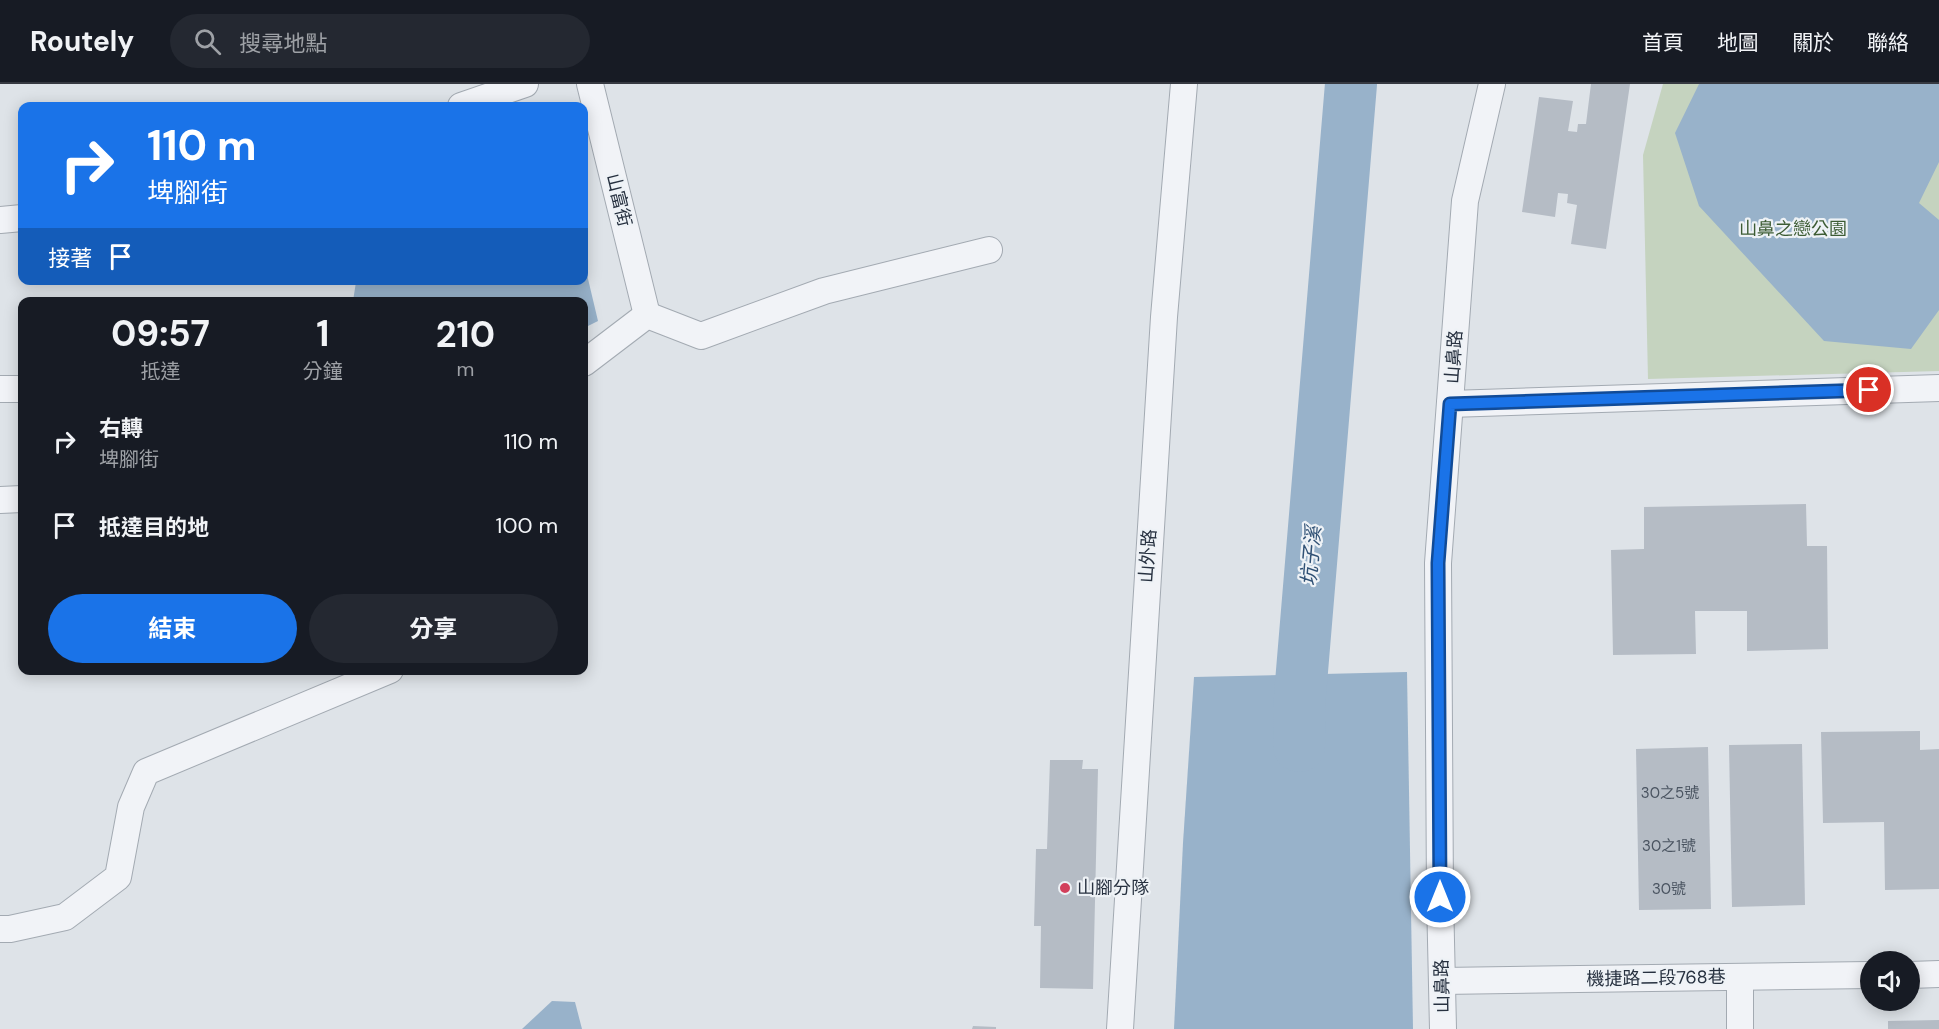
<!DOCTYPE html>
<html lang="zh-TW">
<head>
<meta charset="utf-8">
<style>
	:root { --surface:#171b24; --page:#242831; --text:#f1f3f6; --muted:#9ea1a6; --line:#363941; --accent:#1a73e8 }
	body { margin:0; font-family:"DM Sans","Noto Sans TC",sans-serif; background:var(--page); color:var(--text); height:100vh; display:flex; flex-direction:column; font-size:22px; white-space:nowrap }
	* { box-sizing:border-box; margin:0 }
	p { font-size:20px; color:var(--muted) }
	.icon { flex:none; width:33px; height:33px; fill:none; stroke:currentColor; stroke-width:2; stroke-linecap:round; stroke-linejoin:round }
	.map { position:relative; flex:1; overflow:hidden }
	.side { position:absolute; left:18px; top:213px; width:570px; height:378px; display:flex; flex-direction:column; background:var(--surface); border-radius:12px; box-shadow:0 3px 15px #0003 }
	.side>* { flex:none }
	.top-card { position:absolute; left:18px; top:18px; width:570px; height:183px; border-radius:12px; box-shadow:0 3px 15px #0003; background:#1a73e8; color:#fff; overflow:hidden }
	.buttons { position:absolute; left:1860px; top:867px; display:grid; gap:12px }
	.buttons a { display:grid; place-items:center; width:60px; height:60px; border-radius:50%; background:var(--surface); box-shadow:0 3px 15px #0003; font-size:30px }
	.pin { position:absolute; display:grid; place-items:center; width:51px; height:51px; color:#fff; margin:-26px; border:3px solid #fff; border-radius:50%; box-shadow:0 2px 6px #0007 }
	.me { position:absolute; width:66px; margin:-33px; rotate:0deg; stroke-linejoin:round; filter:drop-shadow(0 0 4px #0008) }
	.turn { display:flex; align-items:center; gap:21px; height:126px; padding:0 30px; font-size:27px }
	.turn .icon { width:78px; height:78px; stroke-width:2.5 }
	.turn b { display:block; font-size:42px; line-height:51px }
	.then { display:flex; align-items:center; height:57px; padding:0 30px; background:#0003; gap:12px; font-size:22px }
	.eta { display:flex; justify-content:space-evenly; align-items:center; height:102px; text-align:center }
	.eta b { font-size:36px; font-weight:700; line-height:42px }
	.button { display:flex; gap:12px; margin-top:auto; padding:12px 30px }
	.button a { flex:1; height:69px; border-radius:36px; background:var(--accent); color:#fff; font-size:24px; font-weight:700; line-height:69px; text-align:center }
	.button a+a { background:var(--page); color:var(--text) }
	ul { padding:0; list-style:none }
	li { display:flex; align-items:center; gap:18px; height:84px; padding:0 30px }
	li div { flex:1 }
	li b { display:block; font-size:22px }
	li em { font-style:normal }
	header { display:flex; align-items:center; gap:36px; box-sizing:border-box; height:84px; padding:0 30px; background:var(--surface); border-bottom:2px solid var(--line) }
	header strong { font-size:28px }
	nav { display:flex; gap:33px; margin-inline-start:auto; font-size:21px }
	.search { width:420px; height:54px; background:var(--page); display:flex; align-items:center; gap:15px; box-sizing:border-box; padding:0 21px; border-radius:33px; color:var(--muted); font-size:22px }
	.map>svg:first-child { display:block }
	.green { fill:#c5d3bf }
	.water { fill:#98b2ca }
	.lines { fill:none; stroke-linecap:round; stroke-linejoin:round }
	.river { stroke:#98b2ca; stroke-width:52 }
	.building { fill:#b5bcc5 }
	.street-casing { stroke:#a3aab2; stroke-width:28 }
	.street { stroke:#f1f3f7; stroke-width:26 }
	.route-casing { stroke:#114b97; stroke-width:15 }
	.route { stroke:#1a73e8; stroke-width:10 }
	.poi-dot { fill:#d23f5b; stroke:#eef2f6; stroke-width:2 }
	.labels { text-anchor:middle; stroke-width:4.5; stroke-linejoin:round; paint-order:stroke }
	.number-label { font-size:15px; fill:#4a5461 }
	.street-label { font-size:18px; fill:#273140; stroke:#eef2f6 }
	.park-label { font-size:18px; fill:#3d5c34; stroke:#eef2f6 }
	.poi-label { font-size:18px; fill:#273140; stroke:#eef2f6; text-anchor:start }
	.water-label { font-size:20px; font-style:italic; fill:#305175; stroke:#eef2f6 }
</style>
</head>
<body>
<header>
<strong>Routely</strong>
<div class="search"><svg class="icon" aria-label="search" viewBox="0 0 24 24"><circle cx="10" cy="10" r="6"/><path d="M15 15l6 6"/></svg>搜尋地點</div>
<nav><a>首頁</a><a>地圖</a><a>關於</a><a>聯絡</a></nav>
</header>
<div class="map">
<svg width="1939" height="945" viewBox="0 0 1939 945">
	<rect width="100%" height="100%" fill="#dee3e8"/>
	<!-- green -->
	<path class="green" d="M 1663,0 L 1939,0 L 1939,287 L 1648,295 L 1643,71 Z"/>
	<!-- water -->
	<g class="water">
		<path d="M 1699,0 L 1939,0 L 1939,78 L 1919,119 L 1939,136 L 1939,226 L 1911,265 L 1824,257 L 1699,122 L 1675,49 Z"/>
		<path d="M 584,178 L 598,237 L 584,244 L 584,218 L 353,217 L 356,198 L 354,197 L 584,196 Z"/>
		<path d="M 1407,588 L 1413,945 L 1174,945 L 1183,759 L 1194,593 Z"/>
		<path d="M 552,917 L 575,918 L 582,945 L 522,945 Z"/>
	</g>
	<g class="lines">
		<!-- river -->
		<path class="river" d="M 1299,662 L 1300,611 L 1351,0"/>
	</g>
	<!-- building -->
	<g class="building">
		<path d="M 1591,0 L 1630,0 L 1606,165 L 1571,160 L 1577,121 L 1567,119 L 1568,110 L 1558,109 L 1555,133 L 1522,128 L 1539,13 L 1573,17 L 1568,47 L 1577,48 L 1578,40 L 1586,40 Z"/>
		<path d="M 1806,420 L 1807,462 L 1827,462 L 1828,565 L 1747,567 L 1747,527 L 1695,527 L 1696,570 L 1613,571 L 1611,466 L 1644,465 L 1644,423 Z"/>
		<path d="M 1920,647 L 1920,666 L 1939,665 L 1939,805 L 1885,806 L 1884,738 L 1823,739 L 1821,648 Z"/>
		<path d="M 1802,660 L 1805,821 L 1732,823 L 1729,661 Z"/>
		<path d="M 1708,663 L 1711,825 L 1639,826 L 1636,665 Z"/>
		<path d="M 1050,676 L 1083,676 L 1082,685 L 1098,685 L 1093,905 L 1040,904 L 1041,842 L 1034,842 L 1036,765 L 1047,765 Z"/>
		<path d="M 1939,936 L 1939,945 L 1888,945 L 1888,937 Z"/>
		<path d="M 973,942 L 996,943 L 996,945 L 972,945 Z"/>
	</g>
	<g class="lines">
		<!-- street casing -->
		<g class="street-casing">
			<g id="street">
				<path d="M 590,0 L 647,231"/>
				<path d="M 461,22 L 525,0"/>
				<path d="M 0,136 L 22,134"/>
				<path d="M 584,279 L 647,231 L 701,252 L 824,207 L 989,166"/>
				<path d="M 0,305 L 22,305"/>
				<path d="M 1450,320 L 1939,304"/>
				<path d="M 0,416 L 22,415"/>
				<path d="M 0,845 L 10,845 L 65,833 L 118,793 L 131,723 L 146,688 L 390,586"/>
				<path d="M 1910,891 L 1939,890"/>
				<path d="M 1442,897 L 1870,891"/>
				<path d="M 1120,945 L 1164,233 L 1184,0"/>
				<path d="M 1443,945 L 1440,813 L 1438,479 L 1465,117 L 1492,0"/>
				<path d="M 1740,945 L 1740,894"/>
			</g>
		</g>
		<!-- street -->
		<use href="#street" class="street"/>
	</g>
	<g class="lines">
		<!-- route casing -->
		<g class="route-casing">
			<path id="route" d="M 1440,813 L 1438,479 L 1450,320 L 1869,306"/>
		</g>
		<!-- route -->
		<use href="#route" class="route"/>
	</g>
	<!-- markers -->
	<circle class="poi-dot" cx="1065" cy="804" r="6"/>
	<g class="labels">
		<!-- number labels -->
		<g class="number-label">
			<text x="1670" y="714">30之5號</text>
			<text x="1669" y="767">30之1號</text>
			<text x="1669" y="810">30號</text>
		</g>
		<!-- street labels -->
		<g class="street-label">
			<text transform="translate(619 116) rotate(76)" y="6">山富街</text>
			<text transform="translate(1454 273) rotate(-86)" y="6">山鼻路</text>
			<text transform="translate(1148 472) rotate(-86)" y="6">山外路</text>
			<text transform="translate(1656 894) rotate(-1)" y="6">機捷路二段768巷</text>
			<text transform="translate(1442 902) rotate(-91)" y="6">山鼻路</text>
		</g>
		<!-- park labels -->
		<g class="park-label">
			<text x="1793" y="151">山鼻之戀公園</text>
		</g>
		<!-- poi labels -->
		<g class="poi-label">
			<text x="1077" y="810">山腳分隊</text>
		</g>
		<!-- water labels -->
		<g class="water-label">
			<text transform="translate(1311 472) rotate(-85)" y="7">坑子溪</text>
		</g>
	</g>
</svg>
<div class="buttons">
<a><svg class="icon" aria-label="sound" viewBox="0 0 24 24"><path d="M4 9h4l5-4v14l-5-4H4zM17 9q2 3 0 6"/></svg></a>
</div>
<div class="pin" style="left:1869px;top:306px;background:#d93025"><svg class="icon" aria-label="arrive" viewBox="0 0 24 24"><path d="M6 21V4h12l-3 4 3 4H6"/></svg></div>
<svg class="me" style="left:1440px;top:813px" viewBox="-20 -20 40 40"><circle r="17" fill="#1a73e8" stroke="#fff" stroke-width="3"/><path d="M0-11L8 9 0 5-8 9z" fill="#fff"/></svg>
<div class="top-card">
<div class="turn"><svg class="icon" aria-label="right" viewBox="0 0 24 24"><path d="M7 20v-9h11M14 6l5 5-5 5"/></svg><div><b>110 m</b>埤腳街</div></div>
<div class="then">接著<svg class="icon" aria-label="arrive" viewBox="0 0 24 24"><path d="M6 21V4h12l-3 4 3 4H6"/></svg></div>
</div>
<section class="side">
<div class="eta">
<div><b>09:57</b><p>抵達</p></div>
<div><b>1</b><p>分鐘</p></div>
<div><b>210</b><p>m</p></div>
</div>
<ul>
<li><svg class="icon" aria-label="right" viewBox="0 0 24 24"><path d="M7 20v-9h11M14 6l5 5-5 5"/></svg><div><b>右轉</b><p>埤腳街</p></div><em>110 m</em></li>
<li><svg class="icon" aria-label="arrive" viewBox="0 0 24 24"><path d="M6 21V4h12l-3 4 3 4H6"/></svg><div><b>抵達目的地</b></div><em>100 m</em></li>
</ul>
<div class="button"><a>結束</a><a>分享</a></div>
</section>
</div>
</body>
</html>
